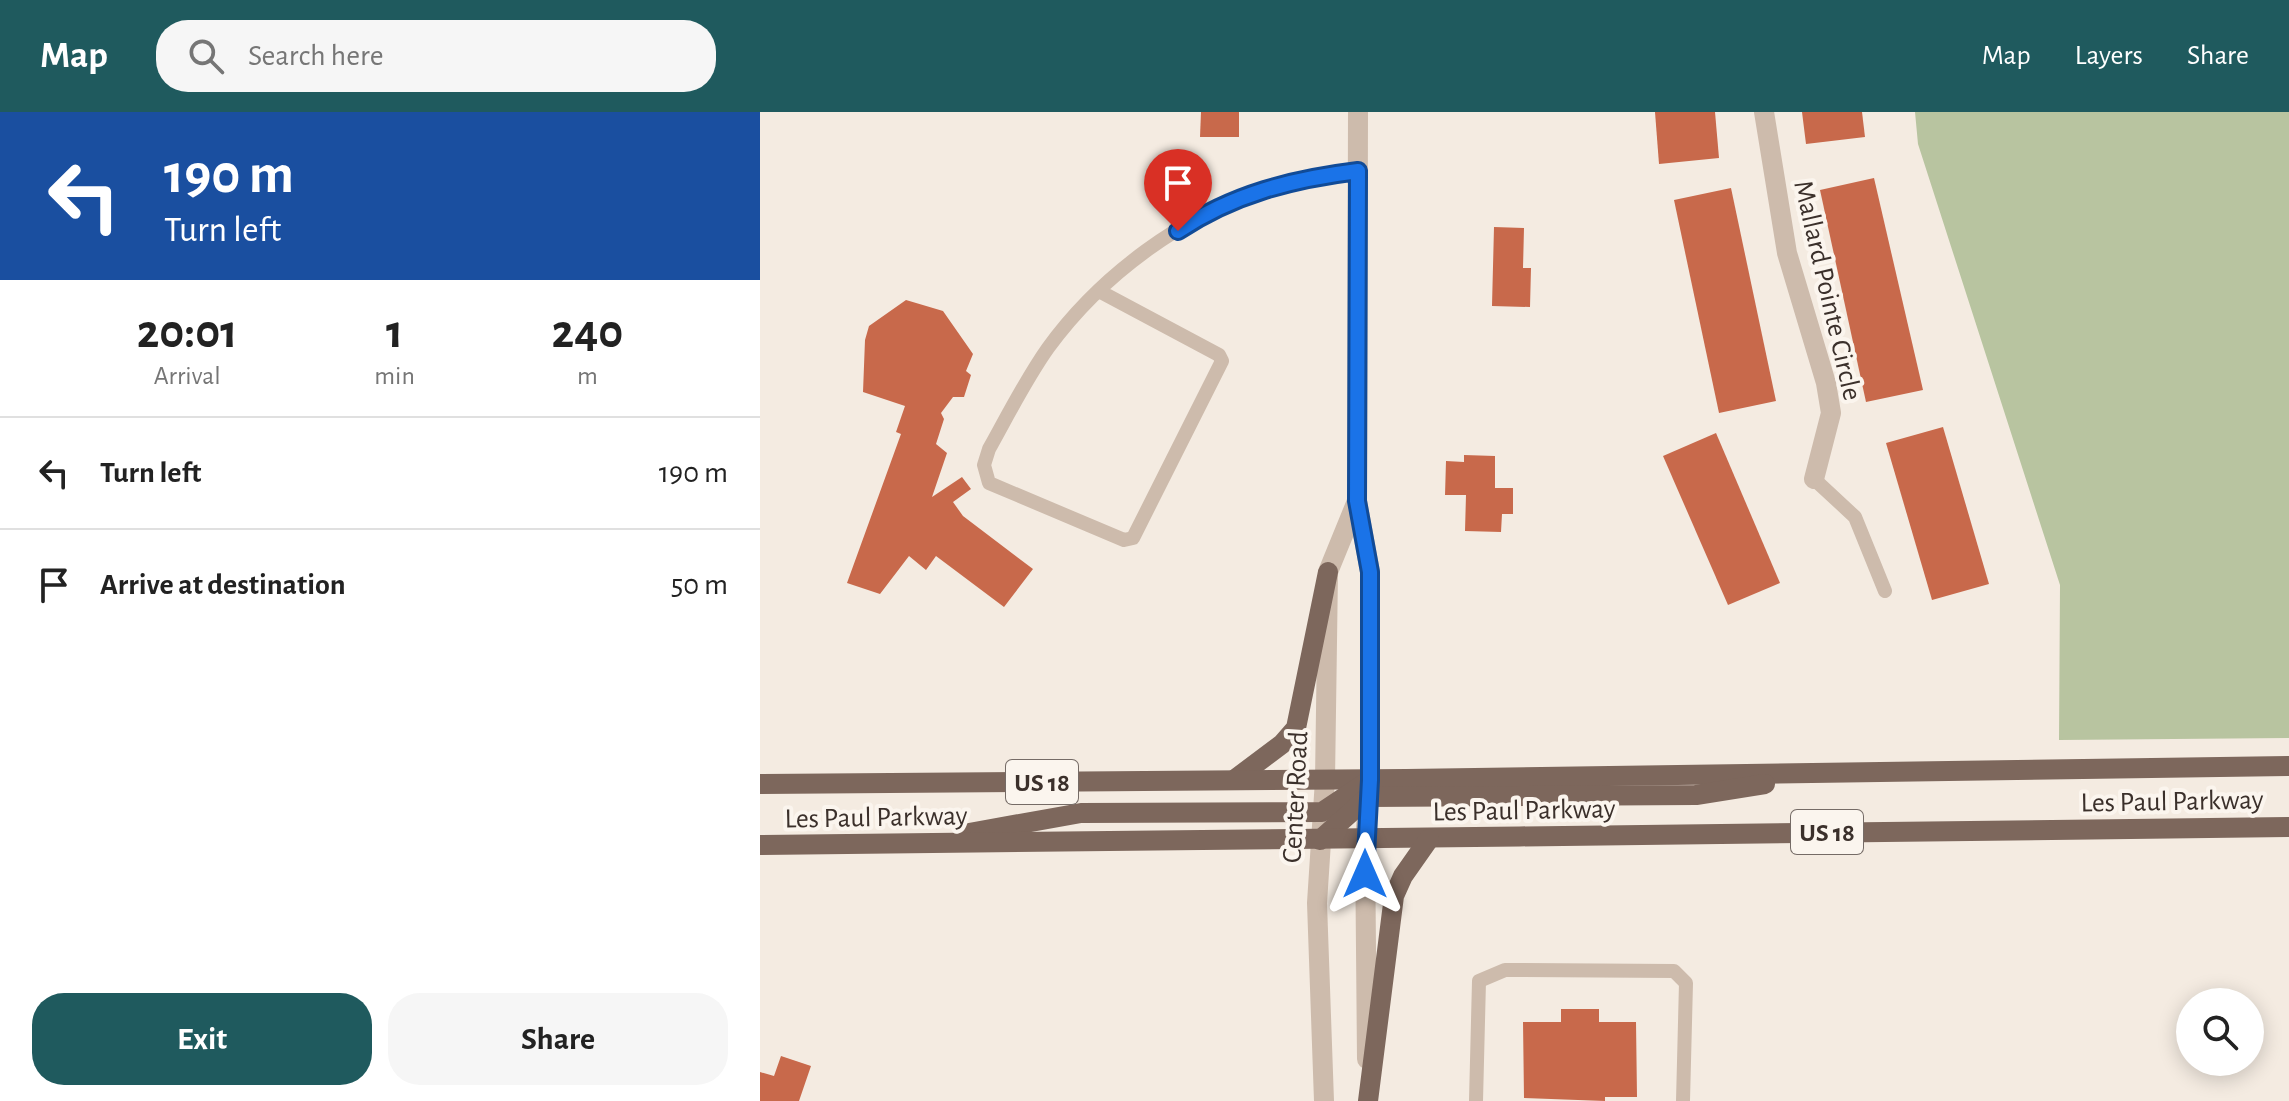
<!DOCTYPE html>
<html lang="en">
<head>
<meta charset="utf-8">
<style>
	:root { --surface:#fff; --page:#f6f6f6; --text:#222; --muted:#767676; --line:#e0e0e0; --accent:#1f5a5e }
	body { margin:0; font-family:"Alegreya Sans",sans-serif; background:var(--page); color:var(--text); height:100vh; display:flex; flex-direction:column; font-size:30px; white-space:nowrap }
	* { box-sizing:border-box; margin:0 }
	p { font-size:26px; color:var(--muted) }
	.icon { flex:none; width:44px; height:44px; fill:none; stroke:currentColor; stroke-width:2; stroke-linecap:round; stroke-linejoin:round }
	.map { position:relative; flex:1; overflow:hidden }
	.panel { display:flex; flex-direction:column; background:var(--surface); width:760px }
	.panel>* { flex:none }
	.guide { background:#1a4fa0; color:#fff; overflow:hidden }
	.controls { position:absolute; left:1416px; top:876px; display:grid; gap:16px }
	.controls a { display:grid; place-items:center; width:88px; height:88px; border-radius:50%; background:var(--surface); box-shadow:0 4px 20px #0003; font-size:40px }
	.pin { position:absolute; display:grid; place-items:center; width:68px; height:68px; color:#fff; margin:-82px -34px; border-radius:50% 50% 50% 0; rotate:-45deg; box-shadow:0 0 8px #0007 }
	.pin .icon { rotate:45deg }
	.me { position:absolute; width:88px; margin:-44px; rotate:0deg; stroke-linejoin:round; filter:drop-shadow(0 0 6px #0008) }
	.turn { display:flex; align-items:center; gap:28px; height:168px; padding:0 32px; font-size:36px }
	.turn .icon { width:104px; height:104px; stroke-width:2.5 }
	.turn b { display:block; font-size:56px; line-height:68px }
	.eta { display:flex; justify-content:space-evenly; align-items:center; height:136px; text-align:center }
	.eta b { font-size:48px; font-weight:700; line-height:56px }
	.primary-button { display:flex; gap:16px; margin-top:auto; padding:16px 32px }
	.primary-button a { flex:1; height:92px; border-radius:32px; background:var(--accent); color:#fff; font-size:32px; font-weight:700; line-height:92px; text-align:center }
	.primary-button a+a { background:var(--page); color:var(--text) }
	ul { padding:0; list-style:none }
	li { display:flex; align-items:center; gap:24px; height:112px; padding:0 32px; border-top:2px solid var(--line) }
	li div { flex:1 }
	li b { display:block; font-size:30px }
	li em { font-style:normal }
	header { display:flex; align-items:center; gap:48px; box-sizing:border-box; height:112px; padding:0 40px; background:var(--accent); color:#fff }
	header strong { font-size:38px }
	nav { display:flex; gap:44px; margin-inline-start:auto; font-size:28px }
	.search { width:560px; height:72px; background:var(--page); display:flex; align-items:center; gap:20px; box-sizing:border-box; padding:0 28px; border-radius:32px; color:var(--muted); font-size:30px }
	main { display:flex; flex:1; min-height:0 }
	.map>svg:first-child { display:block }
	.green { fill:#b8c4a0 }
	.building { fill:#c8694b }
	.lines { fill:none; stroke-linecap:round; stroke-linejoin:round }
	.service { stroke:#cdbbac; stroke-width:14 }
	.minor { stroke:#cdbbac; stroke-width:20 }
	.primary { stroke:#7d675c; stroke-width:20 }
	.route-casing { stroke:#114b97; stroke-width:20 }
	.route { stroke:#1a73e8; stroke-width:14 }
	.labels { text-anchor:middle; stroke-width:8; stroke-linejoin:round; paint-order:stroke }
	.shield { fill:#fbf5ee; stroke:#756b66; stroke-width:2 }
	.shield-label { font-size:26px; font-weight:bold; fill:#3b302b }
	.street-label { font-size:28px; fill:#3b302b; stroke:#fbf5ee }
</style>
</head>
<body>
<header>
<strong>Map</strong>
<div class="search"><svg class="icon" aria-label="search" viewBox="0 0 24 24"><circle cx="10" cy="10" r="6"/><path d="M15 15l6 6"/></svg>Search here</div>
<nav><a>Map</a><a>Layers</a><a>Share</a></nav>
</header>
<main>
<section class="panel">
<div class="guide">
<div class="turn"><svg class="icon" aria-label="left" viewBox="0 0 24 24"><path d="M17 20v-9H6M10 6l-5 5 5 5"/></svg><div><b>190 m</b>Turn left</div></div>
</div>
<div class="eta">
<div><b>20:01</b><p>Arrival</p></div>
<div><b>1</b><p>min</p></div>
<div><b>240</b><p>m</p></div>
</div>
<ul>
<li><svg class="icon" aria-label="left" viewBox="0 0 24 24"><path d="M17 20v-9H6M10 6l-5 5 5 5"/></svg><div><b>Turn left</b></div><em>190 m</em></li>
<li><svg class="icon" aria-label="arrive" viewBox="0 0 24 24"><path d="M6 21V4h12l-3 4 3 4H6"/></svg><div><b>Arrive at destination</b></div><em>50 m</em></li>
</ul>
<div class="primary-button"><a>Exit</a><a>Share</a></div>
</section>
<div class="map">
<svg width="1529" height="989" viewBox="0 0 1529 989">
	<rect width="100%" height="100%" fill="#f4ebe1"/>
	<!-- green -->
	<path class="green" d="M 1155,0 L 1529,0 L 1529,626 L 1299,628 L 1300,473 L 1158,32 Z"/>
	<!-- building -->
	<g class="building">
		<path d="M 441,0 L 479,0 L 479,25 L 440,25 Z"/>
		<path d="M 895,0 L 955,0 L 959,46 L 899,52 Z"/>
		<path d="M 1042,0 L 1102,0 L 1105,25 L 1046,32 Z"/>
		<path d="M 1114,66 L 1163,278 L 1106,290 L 1060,78 Z"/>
		<path d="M 971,76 L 1016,289 L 959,301 L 914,88 Z"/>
		<path d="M 734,115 L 764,116 L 763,156 L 771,156 L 770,195 L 732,194 Z"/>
		<path d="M 146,188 L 183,199 L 213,242 L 206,259 L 211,263 L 204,285 L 193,285 L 181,301 L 184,307 L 176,332 L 187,341 L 172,385 L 202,365 L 211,377 L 193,390 L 203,404 L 273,457 L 244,495 L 176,444 L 166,458 L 149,444 L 120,482 L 87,471 L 141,322 L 136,320 L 145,294 L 103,280 L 105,228 L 109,214 Z"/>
		<path d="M 1183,315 L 1229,472 L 1172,488 L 1126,331 Z"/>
		<path d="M 956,321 L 1020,471 L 968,493 L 903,344 Z"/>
		<path d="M 704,343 L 735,344 L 735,376 L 753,376 L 753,402 L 742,402 L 741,420 L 705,419 L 706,383 L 685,383 L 686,349 L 704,350 Z"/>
		<path d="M 801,897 L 839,897 L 839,910 L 876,910 L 877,985 L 845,985 L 845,989 L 764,986 L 763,910 L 801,910 Z"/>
		<path d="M 21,944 L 51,954 L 39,989 L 0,989 L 0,960 L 14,964 Z"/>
	</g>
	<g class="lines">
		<!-- service -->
		<g class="service">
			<path d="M 339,179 L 459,243 L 462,249 L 373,426 L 364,428 L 229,371 L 224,353 L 229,337 C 248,303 266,267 288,236 C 341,163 423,103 508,76 C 537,66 568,63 598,59"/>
			<path d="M 1054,367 L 1095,405 L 1125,479"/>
			<path d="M 716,989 L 719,869 L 745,858 L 914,859 L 926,871 L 923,989"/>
		</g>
		<!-- minor -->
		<g class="minor">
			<path d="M 598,0 L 597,389 L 610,460 L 610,668 L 605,728 L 607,947"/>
			<path d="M 1004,0 L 1027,141 L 1066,271 L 1071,301 L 1054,367"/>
			<path d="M 564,989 L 557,791 L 565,668 L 568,460 L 597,389"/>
		</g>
		<!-- primary -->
		<g class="primary">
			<path d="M 474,668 L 522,632 L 536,616 L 568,460"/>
			<path d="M 0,672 L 646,667 L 1529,654"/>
			<path d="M 209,721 L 321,701 L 562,700 L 610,668"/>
			<path d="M 560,728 L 608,685 L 936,683 L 1005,672"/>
			<path d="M 0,733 C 510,728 1019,721 1529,715"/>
			<path d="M 608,989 L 634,784 L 643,764 L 669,727"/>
		</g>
	</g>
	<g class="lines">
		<!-- route casing -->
		<g class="route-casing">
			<path id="route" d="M 418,119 C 473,82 533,67 598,59 L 597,389 L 610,460 L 610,668 L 605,762"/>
		</g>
		<!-- route -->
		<use href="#route" class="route"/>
	</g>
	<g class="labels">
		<!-- shield labels -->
		<g class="shield">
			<rect x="246" y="648" width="72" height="44" rx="6"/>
			<rect x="1031" y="698" width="72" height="44" rx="6"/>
		</g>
		<g class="shield-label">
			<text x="282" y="679">US 18</text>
			<text x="1067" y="729">US 18</text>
		</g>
		<!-- street labels -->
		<g class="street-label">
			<text transform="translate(1069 178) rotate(77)" y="10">Mallard Pointe Circle</text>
			<text transform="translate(534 685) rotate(-87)" y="10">Center Road</text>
			<text transform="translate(1412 688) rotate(-1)" y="10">Les Paul Parkway</text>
			<text transform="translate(764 697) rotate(-1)" y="10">Les Paul Parkway</text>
			<text transform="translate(116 704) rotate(-1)" y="10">Les Paul Parkway</text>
		</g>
	</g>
</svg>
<div class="controls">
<a><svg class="icon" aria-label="search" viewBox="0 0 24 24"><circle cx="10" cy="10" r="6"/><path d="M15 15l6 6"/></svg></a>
</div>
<div class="pin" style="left:418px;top:119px;background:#d93025"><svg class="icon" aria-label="arrive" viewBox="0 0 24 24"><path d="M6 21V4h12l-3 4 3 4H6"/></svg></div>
<svg class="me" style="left:605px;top:762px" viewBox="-20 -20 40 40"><path d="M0-17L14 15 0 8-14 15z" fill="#1a73e8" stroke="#fff" stroke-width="4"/></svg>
</div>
</main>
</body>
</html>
